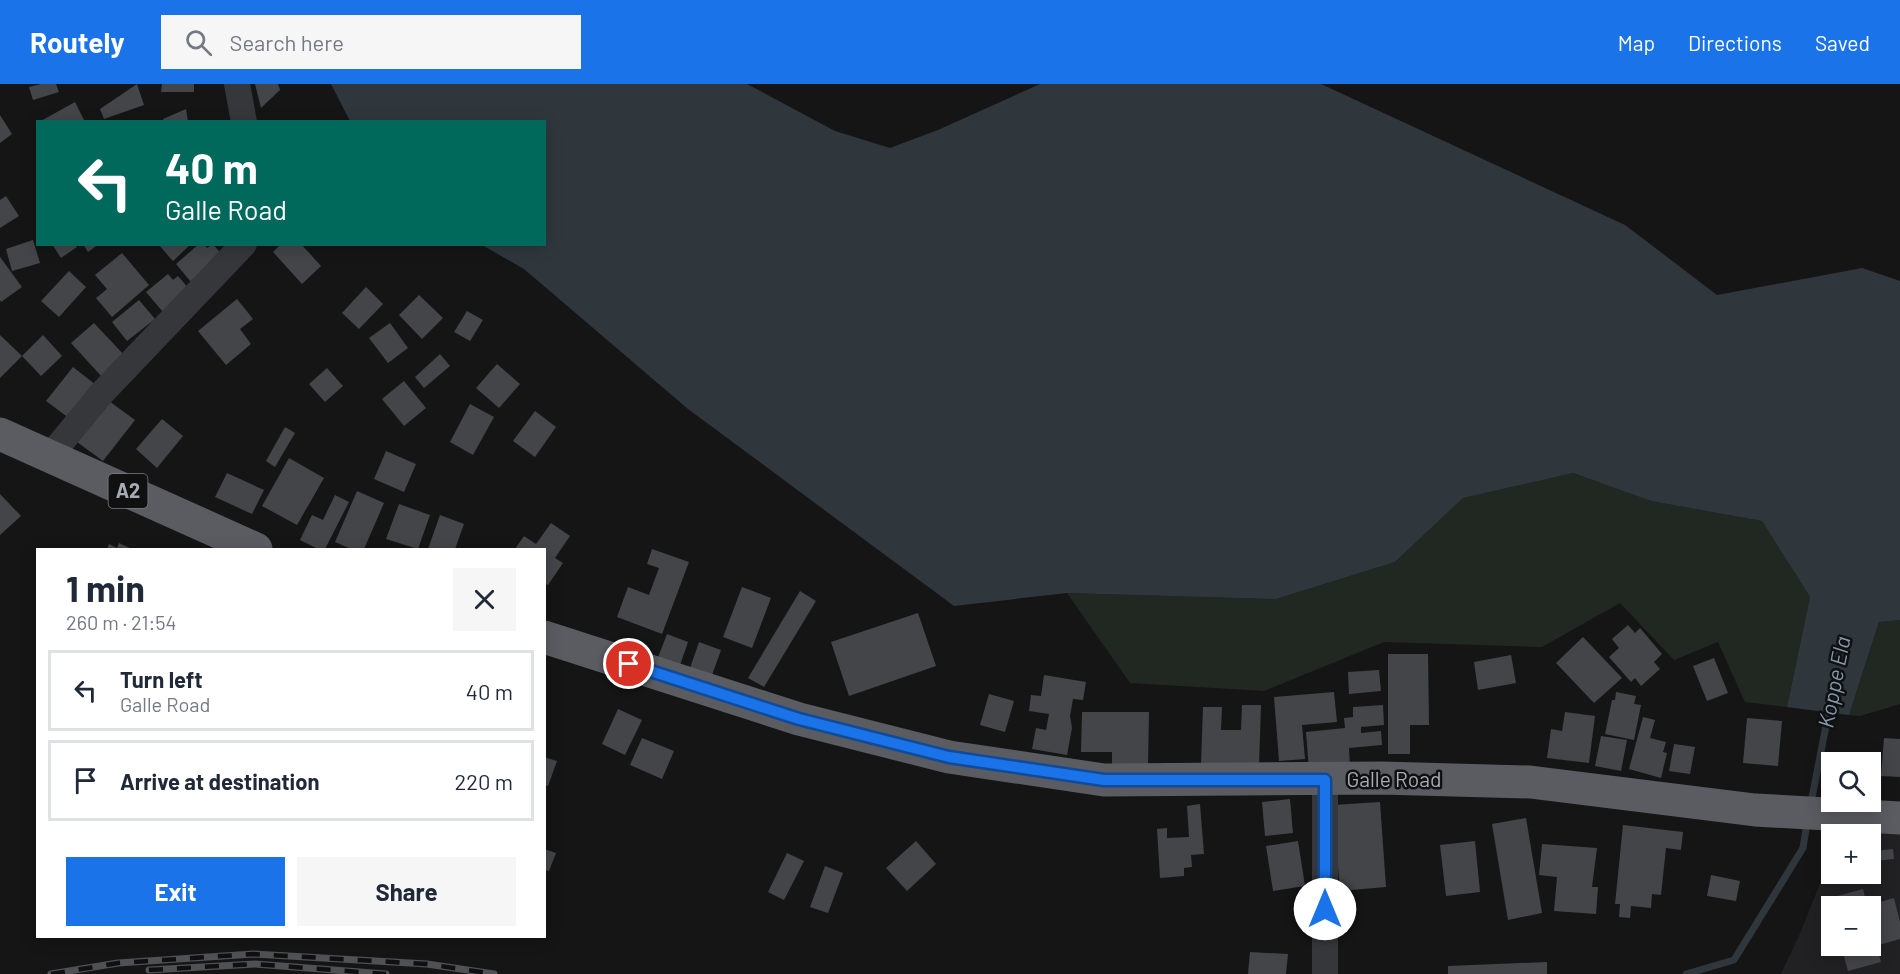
<!DOCTYPE html>
<html lang="en">
<head>
<meta charset="utf-8">
<style>
	:root { --surface:#fff; --page:#f6f6f7; --text:#1f2937; --muted:#747a83; --line:#e0e1e3; --accent:#1a73e8 }
	body { margin:0; font-family:Barlow,sans-serif; background:var(--page); color:var(--text); height:100vh; display:flex; flex-direction:column; font-size:22px; white-space:nowrap }
	* { box-sizing:border-box; margin:0 }
	p { font-size:20px; color:var(--muted) }
	.icon { flex:none; width:33px; height:33px; fill:none; stroke:currentColor; stroke-width:2; stroke-linecap:round; stroke-linejoin:round }
	.map { position:relative; flex:1; overflow:hidden }
	.sheet { position:absolute; left:36px; top:464px; width:510px; height:390px; display:flex; flex-direction:column; background:var(--surface); border-radius:0px; box-shadow:0 3px 15px #0003 }
	.sheet>* { flex:none }
	.top-card { position:absolute; left:36px; top:36px; width:510px; height:126px; border-radius:0px; box-shadow:0 3px 15px #0003; background:#00695c; color:#fff; overflow:hidden }
	.tools { position:absolute; left:1821px; top:668px; display:grid; gap:12px }
	.tools a { display:grid; place-items:center; width:60px; height:60px; border-radius:0px; background:var(--surface); box-shadow:0 3px 15px #0003; font-size:30px }
	.pin { position:absolute; display:grid; place-items:center; width:51px; height:51px; color:#fff; margin:-26px; border:3px solid #fff; border-radius:50%; box-shadow:0 2px 6px #0007 }
	.me { position:absolute; width:66px; margin:-33px; rotate:0deg; stroke-linejoin:round; filter:drop-shadow(0 0 4px #0008) }
	.turn { display:flex; align-items:center; gap:21px; height:126px; padding:0 30px; font-size:27px }
	.turn .icon { width:78px; height:78px; stroke-width:2.5 }
	.turn b { display:block; font-size:42px; line-height:51px }
	.round { display:grid; place-items:center; flex:none; width:63px; height:63px; border-radius:0px; background:var(--page) }
	.head { display:flex; align-items:center; justify-content:space-between; height:102px; padding:0 30px }
	h1 { font-size:36px; font-weight:700; line-height:45px }
	.button { display:flex; gap:12px; margin-top:auto; padding:12px 30px }
	.button a { flex:1; height:69px; border-radius:0px; background:var(--accent); color:#fff; font-size:24px; font-weight:700; line-height:69px; text-align:center }
	.button a+a { background:var(--page); color:var(--text) }
	ul { padding:0; list-style:none }
	li { display:flex; align-items:center; gap:18px; height:81px; margin:0 12px 9px; padding:0 18px; border:3px solid var(--line); border-radius:0px }
	li div { flex:1 }
	li b { display:block; font-size:22px }
	li em { font-style:normal }
	header { display:flex; align-items:center; gap:36px; box-sizing:border-box; height:84px; padding:0 30px; background:var(--accent); color:#fff }
	header strong { font-size:28px }
	nav { display:flex; gap:33px; margin-inline-start:auto; font-size:21px }
	.search { width:420px; height:54px; background:var(--page); display:flex; align-items:center; gap:15px; box-sizing:border-box; padding:0 21px; border-radius:0px; color:var(--muted); font-size:22px }
	.map>svg:first-child { display:block }
	.built { fill:#212123; fill-rule:evenodd }
	.green { fill:#212822 }
	.water { fill:#2f373d }
	.lines { fill:none; stroke-linecap:round; stroke-linejoin:round }
	.stream { stroke:#2f373d; stroke-width:7 }
	.building { fill:#444549 }
	.minor { stroke:#36373b; stroke-width:26 }
	.trunk { stroke:#5b5c62; stroke-width:33 }
	.rail-casing { stroke:#4f5155; stroke-width:7 }
	.rail { stroke:#101011; stroke-width:4.5; stroke-dasharray:14; stroke-linecap:butt }
	.route-casing { stroke:#114b97; stroke-width:15 }
	.route { stroke:#1a73e8; stroke-width:10 }
	.labels { text-anchor:middle; stroke-width:5; stroke-linejoin:round; paint-order:stroke }
	.shield { fill:#101011; stroke:#7a7d84; stroke-width:1.5 }
	.shield-label { font-size:20px; font-weight:bold; fill:#a8acb5 }
	.street-label { font-size:21px; fill:#a8acb5; stroke:#101011 }
	.water-label { font-size:22px; font-style:italic; fill:#8398ac; stroke:#101011 }
</style>
</head>
<body>
<header>
<strong>Routely</strong>
<div class="search"><svg class="icon" aria-label="search" viewBox="0 0 24 24"><circle cx="10" cy="10" r="6"/><path d="M15 15l6 6"/></svg>Search here</div>
<nav><a>Map</a><a>Directions</a><a>Saved</a></nav>
</header>
<div class="map">
<svg width="1900" height="890" viewBox="0 0 1900 890">
	<rect width="100%" height="100%" fill="#151516"/>
	<!-- built -->
	<path class="built" d="M 1900,749 L 1900,890 L 1781,890 L 1801,847 L 1823,792 L 1825,750 ZM 1832,750 L 1870,750 L 1870,789 L 1832,789 ZM 1832,822 L 1870,822 L 1870,861 L 1832,861 Z"/>
	<!-- green -->
	<g class="green">
		<path d="M 1573,389 L 1651,417 L 1762,437 L 1810,513 L 1787,623 L 1745,618 L 1718,558 L 1674,576 L 1620,519 L 1542,563 L 1384,558 L 1264,607 L 1130,599 L 1067,509 L 1276,515 L 1395,478 L 1463,414 Z"/>
		<path d="M 1900,536 L 1900,620 L 1860,632 L 1849,631 L 1879,538 Z"/>
	</g>
	<!-- water -->
	<path class="water" d="M 331,0 L 747,0 L 835,47 L 890,64 L 938,46 L 1040,0 L 1321,0 L 1625,141 L 1717,211 L 1862,184 L 1900,197 L 1900,536 L 1879,538 L 1849,631 L 1787,623 L 1810,513 L 1762,437 L 1651,417 L 1573,389 L 1463,414 L 1395,478 L 1276,515 L 1067,509 L 954,522 L 688,325 L 524,185 L 482,161 L 544,160 L 544,38 L 350,37 Z"/>
	<g class="lines">
		<!-- stream -->
		<g class="stream">
			<path d="M 1811,719 L 1830,621"/>
			<path d="M 1686,890 L 1734,876 L 1803,764 L 1807,739"/>
		</g>
	</g>
	<!-- building -->
	<g class="building">
		<path d="M 41,0 L 56,0 L 59,8 L 33,16 L 29,3 Z"/>
		<path d="M 137,0 L 144,21 L 104,35 L 100,25 Z"/>
		<path d="M 162,0 L 194,0 L 194,8 L 161,8 Z"/>
		<path d="M 255,0 L 278,0 L 280,6 L 261,24 Z"/>
		<path d="M 75,18 L 85,38 L 39,38 Z"/>
		<path d="M 186,25 L 188,38 L 164,38 L 163,35 Z"/>
		<path d="M 0,31 L 12,50 L 0,59 Z"/>
		<path d="M 6,112 L 19,132 L 0,144 L 0,116 Z"/>
		<path d="M 33,156 L 40,179 L 12,187 L 6,165 Z"/>
		<path d="M 52,160 L 75,160 L 77,163 L 61,174 Z"/>
		<path d="M 83,160 L 99,160 L 88,168 Z"/>
		<path d="M 158,160 L 191,160 L 173,177 Z"/>
		<path d="M 199,160 L 204,160 L 207,164 L 213,160 L 222,171 L 191,198 L 176,180 Z"/>
		<path d="M 281,160 L 301,160 L 321,182 L 302,200 L 273,168 Z"/>
		<path d="M 122,169 L 149,201 L 112,233 L 96,214 L 107,205 L 95,191 Z"/>
		<path d="M 0,173 L 22,203 L 1,218 L 0,216 Z"/>
		<path d="M 69,187 L 86,203 L 59,233 L 41,217 Z"/>
		<path d="M 168,190 L 173,196 L 178,192 L 190,206 L 163,228 L 146,208 Z"/>
		<path d="M 366,203 L 383,220 L 359,245 L 342,229 Z"/>
		<path d="M 419,211 L 443,234 L 422,255 L 399,231 Z"/>
		<path d="M 237,215 L 253,235 L 240,245 L 251,260 L 226,281 L 198,247 Z"/>
		<path d="M 139,216 L 155,235 L 127,257 L 112,238 Z"/>
		<path d="M 467,227 L 483,236 L 470,257 L 454,248 Z"/>
		<path d="M 94,239 L 125,272 L 102,293 L 71,259 Z"/>
		<path d="M 390,239 L 408,264 L 388,279 L 369,254 Z"/>
		<path d="M 0,251 L 22,272 L 0,294 Z"/>
		<path d="M 43,251 L 62,272 L 41,292 L 22,272 Z"/>
		<path d="M 440,270 L 450,282 L 424,304 L 415,293 Z"/>
		<path d="M 497,280 L 520,300 L 499,324 L 476,304 Z"/>
		<path d="M 73,283 L 96,301 L 69,334 L 46,317 Z"/>
		<path d="M 327,284 L 343,302 L 325,318 L 309,300 Z"/>
		<path d="M 404,297 L 426,324 L 404,342 L 382,315 Z"/>
		<path d="M 109,317 L 135,336 L 103,377 L 77,358 Z"/>
		<path d="M 470,320 L 494,333 L 473,371 L 450,358 Z"/>
		<path d="M 535,327 L 556,343 L 535,373 L 513,357 Z"/>
		<path d="M 162,335 L 183,352 L 157,384 L 136,365 Z"/>
		<path d="M 285,343 L 295,349 L 275,383 L 266,377 Z"/>
		<path d="M 386,367 L 416,380 L 404,408 L 374,395 Z"/>
		<path d="M 289,374 L 324,394 L 297,441 L 262,422 Z"/>
		<path d="M 227,389 L 264,406 L 252,430 L 215,413 Z"/>
		<path d="M 357,407 L 384,419 L 364,465 L 351,465 L 335,458 Z"/>
		<path d="M 0,410 L 21,432 L 0,451 Z"/>
		<path d="M 335,411 L 349,418 L 325,465 L 318,465 L 300,456 L 312,431 L 323,436 Z"/>
		<path d="M 399,420 L 430,431 L 418,465 L 386,455 Z"/>
		<path d="M 440,431 L 464,440 L 455,465 L 428,465 Z"/>
		<path d="M 551,439 L 570,452 L 555,474 L 563,479 L 548,501 L 544,499 L 544,465 L 515,465 L 524,452 L 536,460 Z"/>
		<path d="M 119,459 L 132,465 L 107,465 L 109,460 L 117,464 Z"/>
		<path d="M 652,465 L 689,478 L 662,550 L 617,533 L 628,503 L 649,511 L 659,484 L 647,480 Z"/>
		<path d="M 742,503 L 771,514 L 752,564 L 723,553 Z"/>
		<path d="M 800,507 L 816,517 L 764,603 L 748,594 Z"/>
		<path d="M 918,529 L 936,582 L 849,612 L 831,558 Z"/>
		<path d="M 1628,541 L 1635,549 L 1640,544 L 1662,570 L 1654,578 L 1660,585 L 1641,602 L 1635,594 L 1631,598 L 1609,573 L 1619,564 L 1612,555 Z"/>
		<path d="M 667,550 L 688,558 L 679,584 L 657,576 Z"/>
		<path d="M 1583,553 L 1622,594 L 1594,619 L 1556,579 Z"/>
		<path d="M 699,558 L 721,566 L 711,594 L 689,587 Z"/>
		<path d="M 1388,570 L 1428,570 L 1429,641 L 1410,641 L 1410,670 L 1388,670 Z"/>
		<path d="M 1511,571 L 1516,599 L 1478,606 L 1474,578 Z"/>
		<path d="M 1714,574 L 1728,609 L 1707,617 L 1693,582 Z"/>
		<path d="M 1379,586 L 1381,607 L 1349,610 L 1348,588 Z"/>
		<path d="M 1044,591 L 1086,598 L 1083,616 L 1073,615 L 1070,632 L 1072,644 L 1067,671 L 1032,665 L 1036,644 L 1046,646 L 1049,630 L 1029,627 L 1031,611 L 1041,612 Z"/>
		<path d="M 1334,608 L 1337,638 L 1302,641 L 1305,675 L 1279,677 L 1274,613 Z"/>
		<path d="M 1616,608 L 1636,612 L 1634,620 L 1641,621 L 1634,656 L 1605,650 L 1612,616 L 1615,616 Z"/>
		<path d="M 989,610 L 1014,617 L 1005,648 L 980,641 Z"/>
		<path d="M 1242,621 L 1261,621 L 1259,682 L 1201,680 L 1203,623 L 1222,623 L 1221,646 L 1241,646 Z"/>
		<path d="M 1383,621 L 1384,641 L 1361,643 L 1361,649 L 1381,647 L 1382,661 L 1349,664 L 1350,683 L 1309,686 L 1306,648 L 1345,644 L 1344,634 L 1353,633 L 1353,623 Z"/>
		<path d="M 618,625 L 642,636 L 625,671 L 602,660 Z"/>
		<path d="M 1082,628 L 1149,628 L 1148,681 L 1112,681 L 1112,668 L 1081,668 Z"/>
		<path d="M 1565,628 L 1595,632 L 1589,679 L 1547,674 L 1551,645 L 1562,647 Z"/>
		<path d="M 1643,633 L 1655,636 L 1650,654 L 1666,658 L 1663,668 L 1667,669 L 1661,694 L 1629,685 Z"/>
		<path d="M 1747,634 L 1782,637 L 1778,682 L 1743,679 Z"/>
		<path d="M 1601,652 L 1627,656 L 1621,687 L 1595,682 Z"/>
		<path d="M 642,654 L 674,667 L 662,695 L 630,681 Z"/>
		<path d="M 1884,654 L 1900,655 L 1900,693 L 1881,692 Z"/>
		<path d="M 1674,660 L 1695,663 L 1690,690 L 1669,687 Z"/>
		<path d="M 544,673 L 557,677 L 548,702 L 544,701 Z"/>
		<path d="M 1290,715 L 1293,749 L 1265,752 L 1262,718 Z"/>
		<path d="M 1380,718 L 1386,803 L 1340,807 L 1333,721 Z"/>
		<path d="M 1200,720 L 1204,770 L 1191,771 L 1192,783 L 1184,784 L 1184,792 L 1160,794 L 1157,745 L 1167,744 L 1167,754 L 1189,753 L 1187,722 Z"/>
		<path d="M 1526,734 L 1542,829 L 1508,836 L 1492,740 Z"/>
		<path d="M 1623,741 L 1683,748 L 1681,766 L 1666,764 L 1661,811 L 1652,810 L 1651,824 L 1631,822 L 1630,834 L 1619,833 L 1620,820 L 1615,820 Z"/>
		<path d="M 916,757 L 936,780 L 907,807 L 886,784 Z"/>
		<path d="M 1298,757 L 1305,802 L 1273,807 L 1266,762 Z"/>
		<path d="M 1475,757 L 1480,808 L 1446,812 L 1440,761 Z"/>
		<path d="M 1542,760 L 1597,764 L 1592,803 L 1598,803 L 1596,830 L 1554,827 L 1557,793 L 1539,791 Z"/>
		<path d="M 544,765 L 556,769 L 549,787 L 544,786 Z"/>
		<path d="M 1893,765 L 1894,775 L 1875,777 L 1874,767 Z"/>
		<path d="M 787,769 L 804,777 L 784,816 L 768,808 Z"/>
		<path d="M 825,782 L 843,789 L 828,829 L 810,823 Z"/>
		<path d="M 1711,791 L 1740,797 L 1736,817 L 1707,812 Z"/>
		<path d="M 1863,805 L 1867,822 L 1832,822 L 1830,814 Z"/>
		<path d="M 1894,814 L 1900,838 L 1900,855 L 1879,861 L 1870,830 L 1870,821 Z"/>
		<path d="M 1870,839 L 1881,878 L 1848,887 L 1841,861 L 1870,861 Z"/>
		<path d="M 1250,868 L 1288,870 L 1286,890 L 1248,890 Z"/>
		<path d="M 1547,878 L 1547,890 L 1448,890 L 1448,882 Z"/>
	</g>
	<g class="lines">
		<!-- minor -->
		<g class="minor">
			<path d="M 237,0 L 244,38"/>
			<path d="M 50,372 L 101,310 L 244,160"/>
			<path d="M 1325,696 L 1325,890"/>
		</g>
		<!-- trunk -->
		<g class="trunk">
			<path d="M 0,350 L 256,465"/>
			<path d="M 544,553 L 799,635 L 949,673 L 1104,696 L 1381,694 L 1530,698 L 1755,726 L 1900,734"/>
		</g>
		<!-- rail casing -->
		<g class="rail-casing">
			<g id="rail">
				<path d="M 149,886 L 255,880 L 386,890"/>
				<path d="M 51,890 L 118,879 L 253,870 L 427,880 L 494,890"/>
			</g>
		</g>
		<!-- rail -->
		<use href="#rail" class="rail"/>
	</g>
	<g class="lines">
		<!-- route casing -->
		<g class="route-casing">
			<path id="route" d="M 629,580 L 799,635 L 949,673 L 1104,696 L 1325,696 L 1325,825"/>
		</g>
		<!-- route -->
		<use href="#route" class="route"/>
	</g>
	<g class="labels">
		<!-- shield labels -->
		<rect class="shield" x="108.5" y="390" width="39" height="34" rx="4.5"/>
		<g class="shield-label">
			<text x="128" y="414">A2</text>
		</g>
		<!-- street labels -->
		<g class="street-label">
			<text x="1394" y="703">Galle Road</text>
		</g>
		<!-- water labels -->
		<g class="water-label">
			<text transform="translate(1834 598) rotate(-79)" y="8">Koppe Ela</text>
		</g>
	</g>
</svg>
<div class="tools">
<a><svg class="icon" aria-label="search" viewBox="0 0 24 24"><circle cx="10" cy="10" r="6"/><path d="M15 15l6 6"/></svg></a>
<a>+</a>
<a>−</a>
</div>
<div class="pin" style="left:629px;top:580px;background:#d93025"><svg class="icon" aria-label="arrive" viewBox="0 0 24 24"><path d="M6 21V4h12l-3 4 3 4H6"/></svg></div>
<svg class="me" style="left:1325px;top:825px" viewBox="-20 -20 40 40"><circle r="19" fill="#fff"/><path d="M0-13L10 11 0 6-10 11z" fill="#1a73e8"/></svg>
<div class="top-card">
<div class="turn"><svg class="icon" aria-label="left" viewBox="0 0 24 24"><path d="M17 20v-9H6M10 6l-5 5 5 5"/></svg><div><b>40 m</b>Galle Road</div></div>
</div>
<section class="sheet">
<div class="head"><div><h1>1 min</h1><p>260 m · 21:54</p></div><a class="round"><svg class="icon" aria-label="close" viewBox="0 0 24 24"><path d="M6 6l12 12M18 6L6 18"/></svg></a></div>
<ul>
<li><svg class="icon" aria-label="left" viewBox="0 0 24 24"><path d="M17 20v-9H6M10 6l-5 5 5 5"/></svg><div><b>Turn left</b><p>Galle Road</p></div><em>40 m</em></li>
<li><svg class="icon" aria-label="arrive" viewBox="0 0 24 24"><path d="M6 21V4h12l-3 4 3 4H6"/></svg><div><b>Arrive at destination</b></div><em>220 m</em></li>
</ul>
<div class="button"><a>Exit</a><a>Share</a></div>
</section>
</div>
</body>
</html>
